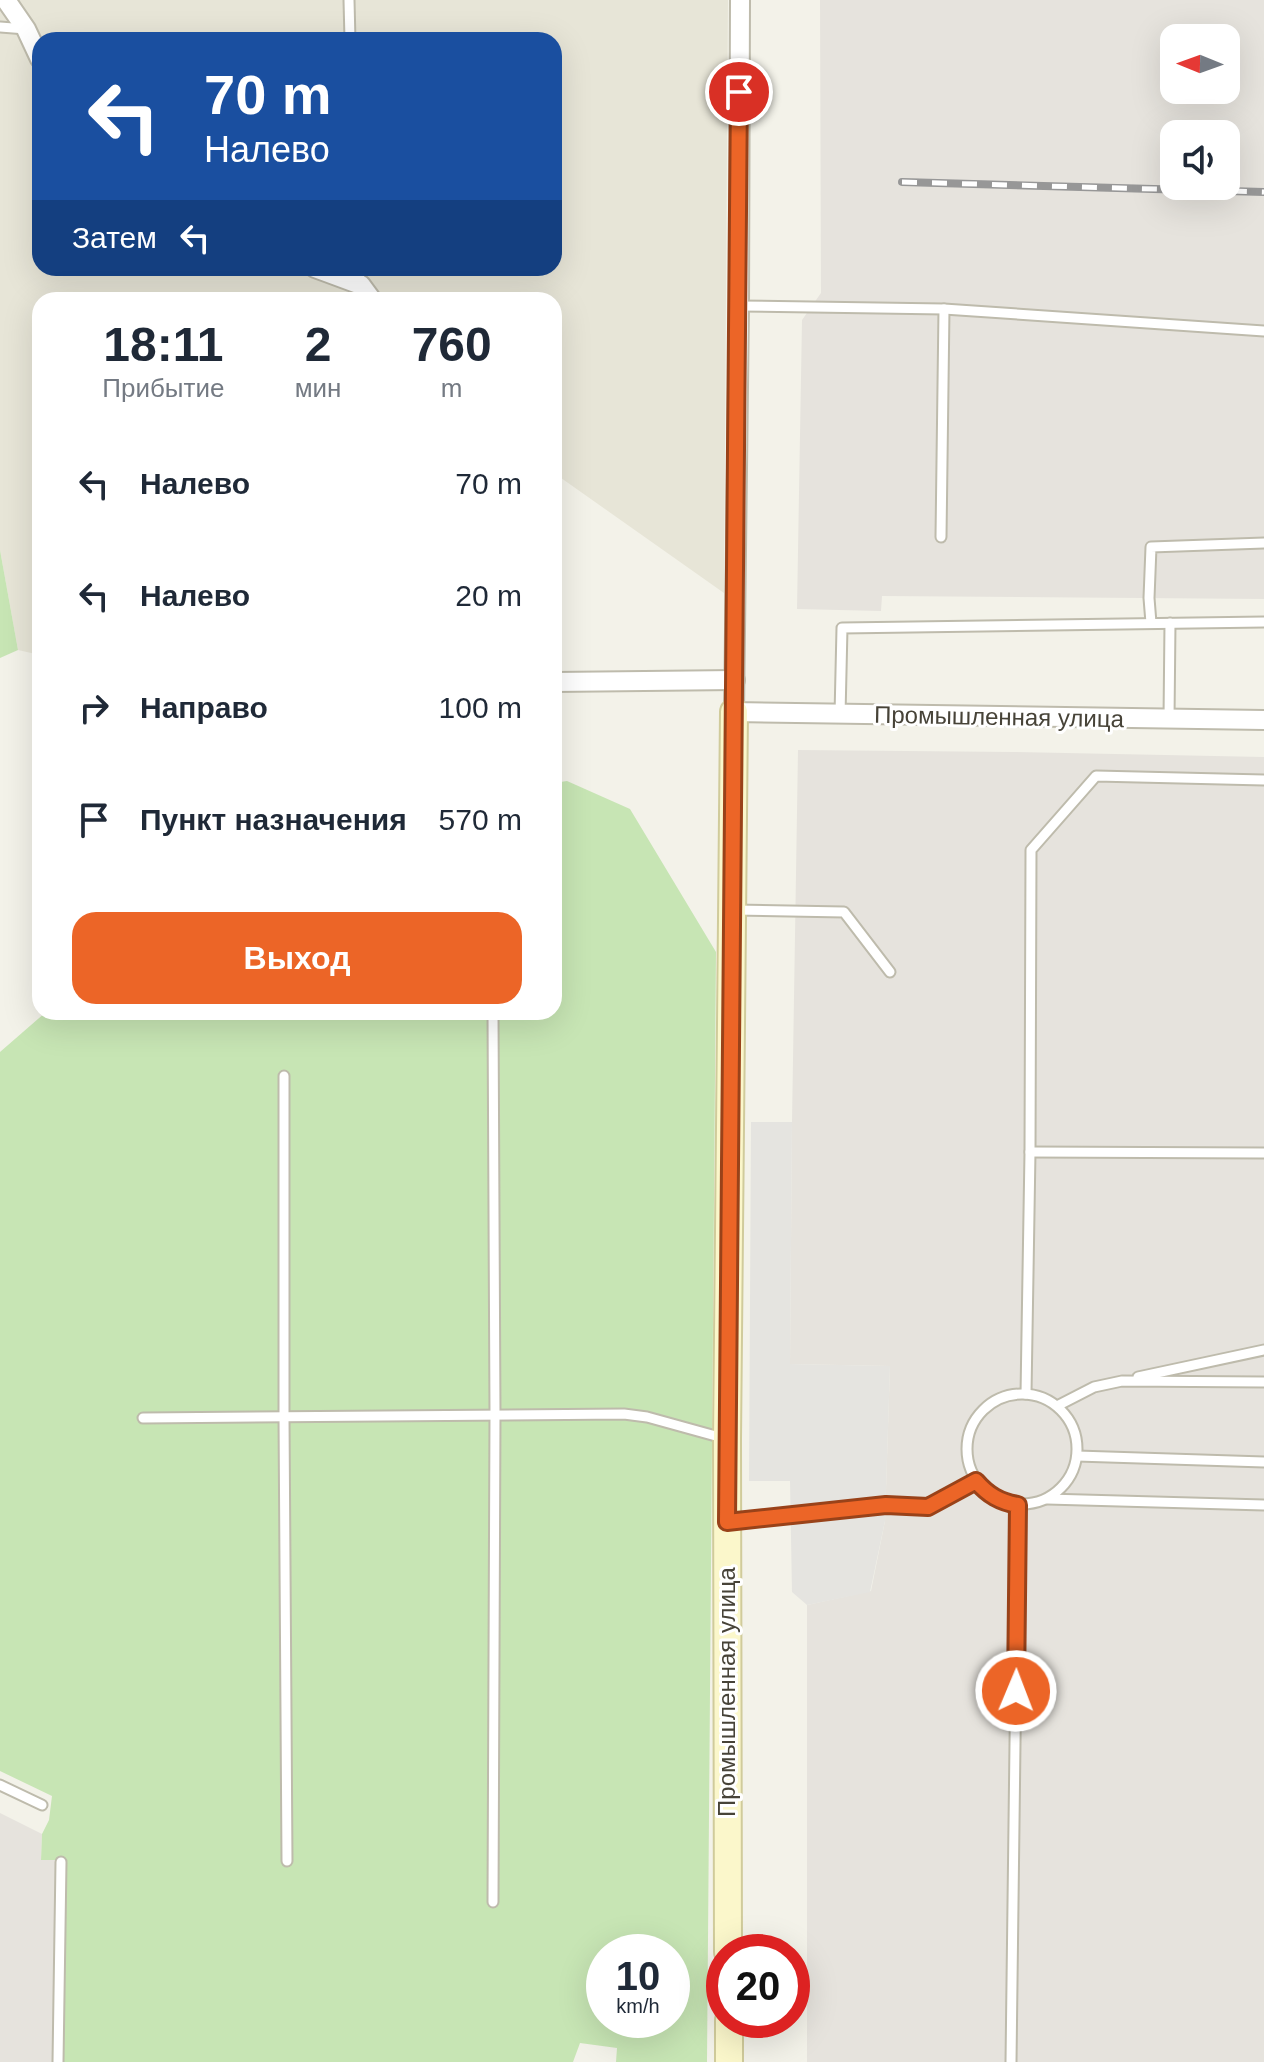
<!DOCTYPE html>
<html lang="ru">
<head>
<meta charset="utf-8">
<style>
	:root { --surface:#fff; --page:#f2f2f3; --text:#1f2937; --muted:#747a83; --accent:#ec6527 }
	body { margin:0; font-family:Helvetica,sans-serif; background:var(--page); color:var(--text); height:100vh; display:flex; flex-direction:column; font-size:30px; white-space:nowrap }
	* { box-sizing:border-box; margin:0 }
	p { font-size:26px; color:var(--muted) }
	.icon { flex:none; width:44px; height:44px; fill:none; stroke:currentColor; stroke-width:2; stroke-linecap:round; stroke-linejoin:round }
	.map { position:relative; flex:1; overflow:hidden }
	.details { position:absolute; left:32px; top:292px; width:530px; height:728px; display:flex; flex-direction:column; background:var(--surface); border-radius:24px; box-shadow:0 8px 32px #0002 }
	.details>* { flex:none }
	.banner { position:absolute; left:32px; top:32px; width:530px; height:244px; border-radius:24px; box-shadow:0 8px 32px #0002; background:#1a4fa0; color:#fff; overflow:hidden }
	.needle { width:52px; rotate:271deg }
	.tools { position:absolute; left:1160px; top:24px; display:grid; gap:16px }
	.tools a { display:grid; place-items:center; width:80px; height:80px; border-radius:16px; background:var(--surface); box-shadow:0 8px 32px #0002; font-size:40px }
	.speed { position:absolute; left:586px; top:1934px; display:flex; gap:16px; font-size:40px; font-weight:700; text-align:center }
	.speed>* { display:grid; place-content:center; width:104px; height:104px; border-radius:50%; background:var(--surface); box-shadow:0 8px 32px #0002; line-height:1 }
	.speed small { font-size:20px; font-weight:400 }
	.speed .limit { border:12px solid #d22; background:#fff; color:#111 }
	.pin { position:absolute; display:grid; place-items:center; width:68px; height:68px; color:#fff; margin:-34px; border:4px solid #fff; border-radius:50%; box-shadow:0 2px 8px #0007 }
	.me { position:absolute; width:88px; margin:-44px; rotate:1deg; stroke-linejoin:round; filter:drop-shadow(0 0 6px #0008) }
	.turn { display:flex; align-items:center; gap:28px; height:168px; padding:0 40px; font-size:36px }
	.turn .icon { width:104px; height:104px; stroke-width:2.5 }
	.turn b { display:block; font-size:56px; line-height:68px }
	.then { display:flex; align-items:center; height:76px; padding:0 40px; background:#0003; gap:16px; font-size:30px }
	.eta { display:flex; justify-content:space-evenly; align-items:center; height:136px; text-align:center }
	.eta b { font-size:48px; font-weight:600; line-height:56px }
	.action { display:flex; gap:16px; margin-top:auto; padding:16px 40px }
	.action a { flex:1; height:92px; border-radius:24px; background:var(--accent); color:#fff; font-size:32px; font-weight:600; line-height:92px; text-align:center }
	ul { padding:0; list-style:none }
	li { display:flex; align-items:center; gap:24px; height:112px; padding:0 40px }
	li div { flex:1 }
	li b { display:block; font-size:30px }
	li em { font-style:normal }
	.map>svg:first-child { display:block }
	.residential { fill:#e7e5d7; fill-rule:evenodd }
	.industrial { fill:#e6e3dd; fill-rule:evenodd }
	.green { fill:#c7e5b4; fill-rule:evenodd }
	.parking { fill:#e5e4e0 }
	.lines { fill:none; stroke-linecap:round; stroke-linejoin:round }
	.lane-casing { stroke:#bebbac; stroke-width:13 }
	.street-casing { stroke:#bebbac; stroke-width:22 }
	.secondary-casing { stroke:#d0cb9b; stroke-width:30 }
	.lane { stroke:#fff; stroke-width:9 }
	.street { stroke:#fff; stroke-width:18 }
	.secondary { stroke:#fbf7cb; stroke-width:26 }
	.rail-casing { stroke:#979797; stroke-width:8 }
	.rail { stroke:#fff; stroke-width:5; stroke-dasharray:15; stroke-linecap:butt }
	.route-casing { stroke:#994219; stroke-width:20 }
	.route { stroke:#ec6527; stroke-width:14 }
	.labels { text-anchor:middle; stroke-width:6; stroke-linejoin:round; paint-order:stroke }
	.street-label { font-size:24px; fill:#474338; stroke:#fff }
</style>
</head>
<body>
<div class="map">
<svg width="1264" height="2062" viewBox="0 0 1264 2062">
	<rect width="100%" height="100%" fill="#f3f2e9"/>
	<!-- residential -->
	<path class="residential" d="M 0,0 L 728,0 L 724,593 L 554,473 L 554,300 L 40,300 L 40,655 L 18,650 L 0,550 ZM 40,40 L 554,40 L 554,268 L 40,268 Z"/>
	<!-- industrial -->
	<g class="industrial">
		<path d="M 820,0 L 1264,0 L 1264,599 L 882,596 L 881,611 L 797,609 L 802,320 L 821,293 ZM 1174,38 L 1226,38 L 1226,90 L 1174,90 ZM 1174,134 L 1226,134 L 1226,186 L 1174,186 Z"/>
		<path d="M 798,750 L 1013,752 L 1264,757 L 1264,2062 L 807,2062 L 807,1605 L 871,1591 L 885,1521 L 890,1366 L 790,1364 L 792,1122 Z"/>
		<path d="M 0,1813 L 42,1834 L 41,1860 L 58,1860 L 55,2062 L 0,2062 Z"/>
	</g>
	<!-- green -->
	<g class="green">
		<path d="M 0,550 L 18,650 L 0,658 Z"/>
		<path d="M 567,781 L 630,809 L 716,952 L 707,2062 L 616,2062 L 617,2048 L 580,2043 L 573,2062 L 55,2062 L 57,1860 L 41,1860 L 42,1834 L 49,1820 L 52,1796 L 0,1771 L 0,1052 L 46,1012 L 554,1012 L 554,783 ZM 604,1952 L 672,1952 L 672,2020 L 604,2020 Z"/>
	</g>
	<!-- parking -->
	<path class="parking" d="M 751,1122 L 792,1122 L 790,1364 L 890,1366 L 885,1521 L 870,1592 L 807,1605 L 792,1592 L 790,1481 L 749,1481 Z"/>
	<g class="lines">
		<!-- lane casing -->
		<g class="lane-casing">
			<g id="lane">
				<path d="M 349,0 L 350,40"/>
				<path d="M 0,27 L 26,29"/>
				<path d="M 358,268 L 361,285"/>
				<path d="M 739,306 L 944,309 L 1264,331"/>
				<path d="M 941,537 L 944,309"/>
				<path d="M 1151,623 L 1149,598 L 1151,547 L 1264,543"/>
				<path d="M 840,715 L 842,628 L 1264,622"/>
				<path d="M 1169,719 L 1170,623"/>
				<path d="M 734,910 L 844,912 L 890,972"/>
				<path d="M 284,1076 L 284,1417 L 287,1861"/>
				<path d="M 1030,1152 L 1264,1153"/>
				<path d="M 1138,1377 L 1264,1350"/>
				<circle cx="1022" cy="1449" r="55"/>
				<path d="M 1026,1394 L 1030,1152 L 1031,850 L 1096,776 L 1264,780"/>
				<path d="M 1057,1406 L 1094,1387 L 1122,1381 L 1264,1382"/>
				<path d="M 143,1418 L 624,1414 L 647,1417 L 723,1438"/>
				<path d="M 1077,1456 L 1264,1462"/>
				<path d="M 1047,1499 L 1264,1505"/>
				<path d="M 731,1522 L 886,1505 L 928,1507 L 976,1481"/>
				<path d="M 0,1785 L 42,1805"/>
				<path d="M 493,1902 L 495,1414 L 493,1012"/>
				<path d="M 58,2062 L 61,1862"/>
				<path d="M 1011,2062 L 1018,1505"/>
			</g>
		</g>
		<!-- street casing -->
		<g class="street-casing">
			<g id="street">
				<path d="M 6,0 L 26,29 L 40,59"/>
				<path d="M 740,0 L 739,306 L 734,712 L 1264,720"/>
				<path d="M 315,268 L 361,285 L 372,300"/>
				<path d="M 554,682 L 735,680"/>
			</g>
		</g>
		<!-- secondary casing -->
		<g class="secondary-casing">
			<g id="secondary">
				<path d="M 728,1952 L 727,1439 L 734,712"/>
				<path d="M 729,2020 L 729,2062"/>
			</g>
		</g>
		<!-- lane -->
		<use href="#lane" class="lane"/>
		<!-- street -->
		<use href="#street" class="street"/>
		<!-- secondary -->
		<use href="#secondary" class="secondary"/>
		<!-- rail casing -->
		<g class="rail-casing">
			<path id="rail" d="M 902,182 L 1264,192"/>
		</g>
		<!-- rail -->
		<use href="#rail" class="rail"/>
	</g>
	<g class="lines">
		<!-- route casing -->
		<g class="route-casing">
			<path id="route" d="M 739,92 C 739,569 727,1045 727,1522 L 886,1505 L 928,1507 L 976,1481 C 988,1495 1000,1502 1018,1505 L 1016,1691"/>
		</g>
		<!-- route -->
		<use href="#route" class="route"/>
	</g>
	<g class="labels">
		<!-- street labels -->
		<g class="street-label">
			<text transform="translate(999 717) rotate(1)" y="8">Промышленная улица</text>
			<text transform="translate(727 1692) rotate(-90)" y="8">Промышленная улица</text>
		</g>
	</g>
</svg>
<div class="tools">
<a><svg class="needle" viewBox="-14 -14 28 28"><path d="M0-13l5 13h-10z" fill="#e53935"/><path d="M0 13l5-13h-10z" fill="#747a83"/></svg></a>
<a><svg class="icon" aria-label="sound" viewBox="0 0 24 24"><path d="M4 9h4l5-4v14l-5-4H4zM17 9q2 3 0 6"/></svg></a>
</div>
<div class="speed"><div>10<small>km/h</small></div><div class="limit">20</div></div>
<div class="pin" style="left:739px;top:92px;background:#d93025"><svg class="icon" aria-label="arrive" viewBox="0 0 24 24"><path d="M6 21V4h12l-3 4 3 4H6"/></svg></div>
<svg class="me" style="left:1016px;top:1691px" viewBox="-20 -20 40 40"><circle r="17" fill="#ec6527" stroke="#fff" stroke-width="3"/><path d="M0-11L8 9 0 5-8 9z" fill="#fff"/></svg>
<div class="banner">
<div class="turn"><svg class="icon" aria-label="left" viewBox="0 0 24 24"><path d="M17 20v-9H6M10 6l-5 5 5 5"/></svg><div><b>70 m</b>Налево</div></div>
<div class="then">Затем<svg class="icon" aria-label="left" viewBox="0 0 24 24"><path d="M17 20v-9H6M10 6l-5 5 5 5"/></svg></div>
</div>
<section class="details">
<div class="eta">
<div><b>18:11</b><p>Прибытие</p></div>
<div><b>2</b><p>мин</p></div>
<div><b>760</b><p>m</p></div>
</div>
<ul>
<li><svg class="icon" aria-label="left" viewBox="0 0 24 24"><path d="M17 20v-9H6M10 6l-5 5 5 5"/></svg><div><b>Налево</b></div><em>70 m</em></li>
<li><svg class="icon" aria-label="left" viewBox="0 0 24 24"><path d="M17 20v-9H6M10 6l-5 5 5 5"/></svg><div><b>Налево</b></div><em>20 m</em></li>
<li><svg class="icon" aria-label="right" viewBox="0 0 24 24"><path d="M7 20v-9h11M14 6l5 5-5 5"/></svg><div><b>Направо</b></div><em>100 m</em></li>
<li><svg class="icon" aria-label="arrive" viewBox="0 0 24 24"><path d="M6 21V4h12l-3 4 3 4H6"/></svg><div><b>Пункт назначения</b></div><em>570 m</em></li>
</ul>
<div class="action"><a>Выход</a></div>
</section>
</div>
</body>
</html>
